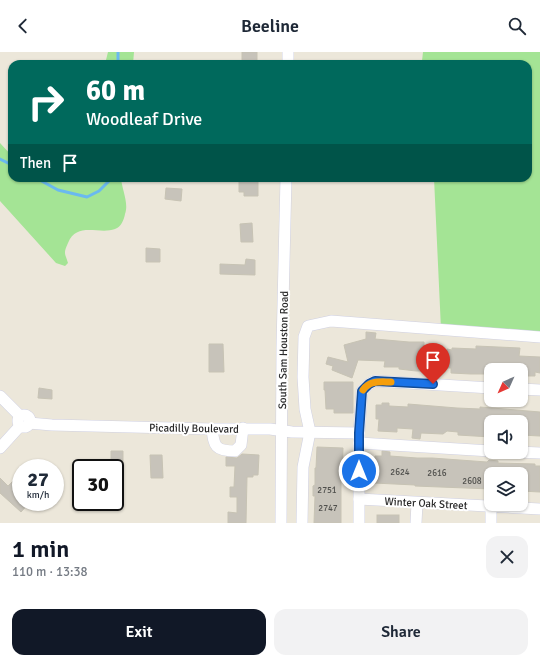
<!DOCTYPE html>
<html lang="en">
<head>
<meta charset="utf-8">
<style>
	:root { --surface:#fff; --page:#f2f2f3; --text:#1f2937; --muted:#747a83; --accent:#111827 }
	body { margin:0; font-family:Signika,sans-serif; background:var(--page); color:var(--text); height:100vh; display:flex; flex-direction:column; font-size:15px; white-space:nowrap }
	* { box-sizing:border-box; margin:0 }
	p { font-size:13px; color:var(--muted) }
	.icon { flex:none; width:22px; height:22px; fill:none; stroke:currentColor; stroke-width:2; stroke-linecap:round; stroke-linejoin:round }
	.map { position:relative; height:471px; overflow:hidden }
	.side { display:flex; flex-direction:column; background:var(--surface); flex:1 }
	.side>* { flex:none }
	.hud { position:absolute; left:8px; top:8px; width:524px; height:122px; border-radius:12px; box-shadow:0 1px 3px #0004; background:#00695c; color:#fff; overflow:hidden }
	.needle { width:26px; rotate:225deg }
	.controls { position:absolute; left:484px; top:311px; display:grid; gap:8px }
	.controls a { display:grid; place-items:center; width:44px; height:44px; border-radius:8px; background:var(--surface); box-shadow:0 1px 3px #0004; font-size:20px }
	.speed { position:absolute; left:12px; top:407px; display:flex; gap:8px; font-size:20px; font-weight:700; text-align:center }
	.speed>* { display:grid; place-content:center; width:52px; height:52px; border-radius:50%; background:var(--surface); box-shadow:0 1px 3px #0004; line-height:1 }
	.speed small { font-size:10px; font-weight:400 }
	.speed .limit { border:2px solid #111; border-radius:6px; background:#fff; color:#111 }
	.pin { position:absolute; display:grid; place-items:center; width:34px; height:34px; color:#fff; margin:-41px -17px; border-radius:50% 50% 50% 0; rotate:-45deg; box-shadow:0 0 4px #0007 }
	.pin .icon { rotate:45deg }
	.me { position:absolute; width:44px; margin:-22px; rotate:0deg; stroke-linejoin:round; filter:drop-shadow(0 0 3px #0008) }
	.turn { display:flex; align-items:center; gap:14px; height:84px; padding:0 12px; font-size:18px }
	.turn .icon { width:52px; height:52px; stroke-width:2.5 }
	.turn b { display:block; font-size:28px; line-height:34px }
	.then { display:flex; align-items:center; height:38px; padding:0 12px; background:#0003; gap:8px; font-size:15px }
	.round { display:grid; place-items:center; flex:none; width:42px; height:42px; border-radius:12px; background:var(--page) }
	.head { display:flex; align-items:center; justify-content:space-between; height:68px; padding:0 12px }
	h1 { font-size:24px; font-weight:600; line-height:30px; color:var(--accent) }
	.action { display:flex; gap:8px; margin-top:auto; padding:8px 12px }
	.action a { flex:1; height:46px; border-radius:12px; background:var(--accent); color:#fff; font-size:16px; font-weight:600; line-height:46px; text-align:center }
	.action a+a { background:var(--page); color:var(--text) }
	header { display:flex; justify-content:space-between; align-items:center; height:52px; padding:0 12px; background:var(--surface); font-size:18px; font-weight:600 }
	.map>svg:first-child { display:block }
	.green { fill:#a4e495 }
	.lines { fill:none; stroke-linecap:round; stroke-linejoin:round }
	.stream { stroke:#6ab9f0; stroke-width:3 }
	.building { fill:#c7c3ba; stroke:#c7c3b4 }
	.minor-casing { stroke:#cfd0e2; stroke-width:12 }
	.minor { stroke:#fff; stroke-width:11 }
	.route-casing { stroke:#114b97; stroke-width:10 }
	.route { stroke:#1a73e8; stroke-width:7 }
	.slow { stroke:#f59e0b; stroke-width:7 }
	.labels { text-anchor:middle; stroke-width:4; stroke-linejoin:round; paint-order:stroke }
	.number-label { font-size:9px; fill:#50504d }
	.street-label { font-size:11px; fill:#292929; stroke:#fff }
</style>
</head>
<body>
<header><svg class="icon" aria-label="back" viewBox="0 0 24 24"><path d="M15 5l-7 7 7 7"/></svg>Beeline<svg class="icon" aria-label="search" viewBox="0 0 24 24"><circle cx="10" cy="10" r="6"/><path d="M15 15l6 6"/></svg></header>
<div class="map">
<svg width="540" height="471" viewBox="0 0 540 471">
	<rect width="100%" height="100%" fill="#ece7da"/>
	<!-- green -->
	<g class="green">
		<path d="M 108,0 L 134,0 L 133,12 L 105,12 Z"/>
		<path d="M 423,0 L 540,0 L 540,282 L 441,277 L 434,126 L 528,126 L 528,12 L 300,12 L 300,10 L 422,9 Z"/>
		<path d="M 0,91 L 12,104 L 12,126 L 121,126 C 122,138 129,151 125,162 C 124,168 121,175 115,177 C 99,183 77,169 68,191 C 63,202 65,201 68,211 L 65,214 L 56,211 L 0,149 Z"/>
	</g>
	<g class="lines">
		<!-- stream -->
		<g class="stream">
			<path d="M 118,12 L 118,0"/>
			<path d="M 0,107 L 12,113"/>
			<path d="M 36,126 L 58,138 L 87,145 L 99,139 L 109,129 L 110,126"/>
		</g>
	</g>
	<!-- building -->
	<g class="building">
		<rect x="242" y="0" width="15" height="12"/>
		<path d="M 247,126 L 258,126 L 258,144 L 244,144 L 244,140 L 239,140 L 239,129 L 247,129 Z"/>
		<path d="M 166,136 L 182,137 L 181,149 L 165,147 Z"/>
		<path d="M 252,171 L 253,190 L 241,190 L 240,172 Z"/>
		<path d="M 146,196 L 160,197 L 160,210 L 146,210 Z"/>
		<path d="M 246,207 L 255,208 L 255,223 L 220,222 L 220,212 L 245,213 Z"/>
		<path d="M 366,280 L 376,281 L 375,287 L 409,290 L 424,290 L 424,294 L 432,295 L 432,299 L 447,299 L 447,297 L 452,298 L 452,296 L 476,297 L 476,294 L 520,296 L 519,304 L 540,305 L 540,321 L 535,320 L 535,324 L 522,324 L 523,318 L 491,318 L 491,322 L 471,322 L 451,321 L 451,316 L 431,315 L 431,319 L 416,319 L 399,317 L 399,315 L 384,315 L 385,309 L 358,308 L 352,326 L 332,318 L 333,314 L 326,312 L 328,305 L 348,310 L 344,293 L 366,287 Z"/>
		<path d="M 209,292 L 223,292 L 224,320 L 209,320 Z"/>
		<path d="M 324,330 L 353,330 L 353,361 L 334,361 L 334,357 L 326,357 L 325,338 L 324,338 Z"/>
		<path d="M 39,336 L 52,338 L 52,347 L 38,346 Z"/>
		<path d="M 382,351 L 389,351 L 389,354 L 408,355 L 408,352 L 457,356 L 480,357 L 480,355 L 540,360 L 540,384 L 521,383 L 521,370 L 491,370 L 491,385 L 458,383 L 458,380 L 447,379 L 443,382 L 421,381 L 420,387 L 412,386 L 413,377 L 397,376 L 397,380 L 378,379 L 379,367 L 376,367 L 376,353 L 382,353 Z"/>
		<path d="M 317,395 L 343,396 L 342,427 L 341,427 L 341,471 L 314,471 L 315,444 L 313,444 L 313,434 L 315,433 L 315,416 L 316,416 Z"/>
		<path d="M 111,399 L 123,399 L 123,422 L 115,422 L 115,416 L 111,416 Z"/>
		<path d="M 382,399 L 390,400 L 390,404 L 417,406 L 432,406 L 487,410 L 489,408 L 498,409 L 498,411 L 535,412 L 535,414 L 540,414 L 540,440 L 521,439 L 521,422 L 491,422 L 491,437 L 415,434 L 415,433 L 374,431 L 375,404 L 382,404 Z"/>
		<path d="M 242,402 L 259,403 L 258,423 L 253,423 L 253,425 L 247,425 L 246,471 L 228,471 L 228,460 L 237,461 L 237,445 L 230,445 L 230,435 L 234,435 L 235,414 L 226,414 L 226,405 L 237,406 Z"/>
		<path d="M 150,403 L 162,403 L 163,426 L 151,426 Z"/>
		<path d="M 0,426 L 8,434 L 13,429 L 21,437 L 21,450 L 30,450 L 21,460 L 0,441 Z"/>
		<rect x="377" y="463" width="22" height="8"/>
	</g>
	<g class="lines">
		<!-- minor casing -->
		<g class="minor-casing">
			<g id="minor">
				<path d="M 288,12 L 288,0"/>
				<path d="M 521,337 L 540,338"/>
				<path d="M 0,344 L 20,364"/>
				<circle cx="24" cy="369" r="6"/>
				<path d="M 29,371 L 52,373 L 212,377 L 270,377 L 292,380 L 359,381"/>
				<path d="M 212,377 C 214,394 215,399 235,399 L 241,393 L 243,376"/>
				<path d="M 359,391 L 491,399"/>
				<path d="M 0,396 L 20,374"/>
				<path d="M 517,400 L 540,401"/>
				<path d="M 359,447 L 540,457"/>
				<path d="M 281,471 L 282,295 L 286,126"/>
				<path d="M 302,471 L 303,415 L 310,380 L 305,357 L 303,325 L 304,285 L 308,274 L 331,269 L 540,285"/>
				<path d="M 359,471 L 359,381 L 362,339 L 369,332 L 375,329 L 491,336"/>
				<path d="M 416,471 L 417,451"/>
				<path d="M 491,471 L 491,454"/>
			</g>
		</g>
		<!-- minor -->
		<use href="#minor" class="minor"/>
	</g>
	<g class="lines">
		<!-- route casing -->
		<g class="route-casing">
			<path id="route" d="M 359,419 L 359,381 L 362,339 L 369,332 L 375,329 L 433,332"/>
		</g>
		<!-- route -->
		<use href="#route" class="route"/>
		<!-- slow -->
		<path class="slow" d="M 363,338 C 370,328 380,330 391,330"/>
	</g>
	<g class="labels">
		<!-- number labels -->
		<g class="number-label">
			<text x="400" y="423">2624</text>
			<text x="437" y="424">2616</text>
			<text x="472" y="432">2608</text>
			<text x="327" y="441">2751</text>
			<text x="328" y="459">2747</text>
		</g>
		<!-- street labels -->
		<g class="street-label">
			<text transform="translate(283 298) rotate(-89)" y="4">South Sam Houston Road</text>
			<text transform="translate(194 376) rotate(1)" y="4">Picadilly Boulevard</text>
			<text transform="translate(426 451) rotate(3)" y="4">Winter Oak Street</text>
		</g>
	</g>
</svg>
<div class="controls">
<a><svg class="needle" viewBox="-14 -14 28 28"><path d="M0-13l5 13h-10z" fill="#e53935"/><path d="M0 13l5-13h-10z" fill="#747a83"/></svg></a>
<a><svg class="icon" aria-label="sound" viewBox="0 0 24 24"><path d="M4 9h4l5-4v14l-5-4H4zM17 9q2 3 0 6"/></svg></a>
<a><svg class="icon" aria-label="layers" viewBox="0 0 24 24"><path d="M12 4l9 5-9 5-9-5zM3 14l9 5 9-5"/></svg></a>
</div>
<div class="speed"><div>27<small>km/h</small></div><div class="limit">30</div></div>
<div class="pin" style="left:433px;top:332px;background:#d93025"><svg class="icon" aria-label="arrive" viewBox="0 0 24 24"><path d="M6 21V4h12l-3 4 3 4H6"/></svg></div>
<svg class="me" style="left:359px;top:419px" viewBox="-20 -20 40 40"><circle r="17" fill="#1a73e8" stroke="#fff" stroke-width="3"/><path d="M0-11L8 9 0 5-8 9z" fill="#fff"/></svg>
<div class="hud">
<div class="turn"><svg class="icon" aria-label="right" viewBox="0 0 24 24"><path d="M7 20v-9h11M14 6l5 5-5 5"/></svg><div><b>60 m</b>Woodleaf Drive</div></div>
<div class="then">Then<svg class="icon" aria-label="arrive" viewBox="0 0 24 24"><path d="M6 21V4h12l-3 4 3 4H6"/></svg></div>
</div>
</div>
<section class="side">
<div class="head"><div><h1>1 min</h1><p>110 m · 13:38</p></div><a class="round"><svg class="icon" aria-label="close" viewBox="0 0 24 24"><path d="M6 6l12 12M18 6L6 18"/></svg></a></div>
<div class="action"><a>Exit</a><a>Share</a></div>
</section>
</body>
</html>
